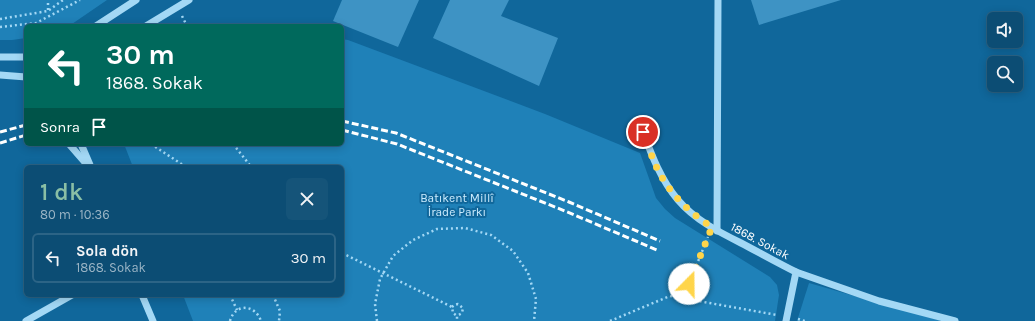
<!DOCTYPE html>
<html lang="tr">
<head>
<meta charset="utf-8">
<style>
	:root { --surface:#0c4d74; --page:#155479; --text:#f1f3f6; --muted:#9ab4c5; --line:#2c6486; --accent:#8abfa5 }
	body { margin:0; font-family:Karla,sans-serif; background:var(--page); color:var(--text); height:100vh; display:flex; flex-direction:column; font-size:15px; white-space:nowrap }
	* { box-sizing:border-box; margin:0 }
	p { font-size:13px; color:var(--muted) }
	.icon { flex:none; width:22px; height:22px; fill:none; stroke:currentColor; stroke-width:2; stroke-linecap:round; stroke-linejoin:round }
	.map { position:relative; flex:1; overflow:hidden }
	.side { position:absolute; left:24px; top:165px; width:320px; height:132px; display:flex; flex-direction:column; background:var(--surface); border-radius:6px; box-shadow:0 2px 10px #0003,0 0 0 1px var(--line) }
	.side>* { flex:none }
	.top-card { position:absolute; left:24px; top:24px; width:320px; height:122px; border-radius:6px; box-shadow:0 2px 10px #0003,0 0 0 1px var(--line); background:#00695c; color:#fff; overflow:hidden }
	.buttons { position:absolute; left:987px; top:12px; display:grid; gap:8px }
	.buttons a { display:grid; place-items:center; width:36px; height:36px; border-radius:6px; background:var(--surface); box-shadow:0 2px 10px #0003,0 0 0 1px var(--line); font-size:20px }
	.pin { position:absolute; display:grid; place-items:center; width:34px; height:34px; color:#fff; margin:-17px; border:2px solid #fff; border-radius:50%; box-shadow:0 1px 4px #0007 }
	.me { position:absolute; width:44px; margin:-22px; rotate:22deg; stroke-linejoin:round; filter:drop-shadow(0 0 3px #0008) }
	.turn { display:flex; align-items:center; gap:14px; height:84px; padding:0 16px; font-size:18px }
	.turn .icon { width:52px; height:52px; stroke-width:2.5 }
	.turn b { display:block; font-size:28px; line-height:34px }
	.then { display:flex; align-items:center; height:38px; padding:0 16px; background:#0003; gap:8px; font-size:15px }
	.round { display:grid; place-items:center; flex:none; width:42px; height:42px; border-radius:6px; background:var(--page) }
	.head { display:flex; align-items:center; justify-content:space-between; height:68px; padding:0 16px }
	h1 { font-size:24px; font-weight:600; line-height:30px; color:var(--accent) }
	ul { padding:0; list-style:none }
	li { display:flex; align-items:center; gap:12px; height:50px; margin:0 8px 6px; padding:0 8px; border:2px solid var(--line); border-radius:6px }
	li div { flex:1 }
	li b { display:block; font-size:15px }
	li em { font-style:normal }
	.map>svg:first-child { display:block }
	.green { fill:#1f81b8 }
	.building { fill:#3e93c4 }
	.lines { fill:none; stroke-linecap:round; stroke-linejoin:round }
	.path { stroke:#a3d8f5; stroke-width:2.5; stroke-dasharray:2 3; stroke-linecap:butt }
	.minor { stroke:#a3d8f5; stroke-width:7 }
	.rail { stroke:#fff; stroke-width:3; stroke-dasharray:7 3; stroke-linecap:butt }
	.route { stroke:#ffd54a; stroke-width:7; stroke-dasharray:0 12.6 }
	.labels { text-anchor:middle; stroke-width:4; stroke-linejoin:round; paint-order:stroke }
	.park-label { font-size:12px; fill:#ccecfe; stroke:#10679b }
	.street-label { font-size:12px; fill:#fff; stroke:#10679b }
</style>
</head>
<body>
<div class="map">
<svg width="1035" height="321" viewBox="0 0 1035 321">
	<rect width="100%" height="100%" fill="#10679b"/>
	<!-- green -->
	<g class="green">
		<path d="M 0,0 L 107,0 L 69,26 L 26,26 L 26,38 L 12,40 L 0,40 Z"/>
		<path d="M 342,39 L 348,40 L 545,114 L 640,153 L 656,198 L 665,209 L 675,218 L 770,277 L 777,285 L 779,295 L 775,321 L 193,321 L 183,295 L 342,295 L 342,167 L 133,167 L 124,144 L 342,144 Z"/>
		<path d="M 809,283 L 942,321 L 797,321 Z"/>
	</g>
	<!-- building -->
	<g class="building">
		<path d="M 342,0 L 419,0 L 398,47 L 333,21 Z"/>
		<path d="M 450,0 L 509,0 L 501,16 L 558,38 L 539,86 L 433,38 Z"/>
		<path d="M 751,0 L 841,0 L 759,25 Z"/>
	</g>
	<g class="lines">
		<!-- path -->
		<g class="path">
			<path d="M 48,10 L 48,0"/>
			<path d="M 182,16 L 187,26"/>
			<path d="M 0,19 L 48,11 L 63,0"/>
			<path d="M 0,27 L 36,23 L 80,0"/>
			<path d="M 151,144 L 186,167"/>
			<path d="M 233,144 L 249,164 L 250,167"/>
			<path d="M 342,253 L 452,307 L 453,313 L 457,316"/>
			<path d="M 230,295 L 237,310"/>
			<path d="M 273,295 L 280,311 L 279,321"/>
			<path d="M 683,298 L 708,237"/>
			<path d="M 452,307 L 454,305 L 458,304 L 463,308 L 462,313 L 457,316 L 457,321"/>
			<path d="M 798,319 L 805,321"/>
			<path d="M 230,321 C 235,303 255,304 261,321"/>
			<path d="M 377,321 L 375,304 L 380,279 L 393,256 L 413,240 L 437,229 L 465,228 L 491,235 L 513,251 L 528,273 L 536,299 L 534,321"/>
			<path d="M 610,321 L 670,296 L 777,315"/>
		</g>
		<!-- minor -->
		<g class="minor">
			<path d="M 96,26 L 136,0"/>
			<path d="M 146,26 L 189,0"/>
			<path d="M 0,57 L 26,57"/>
			<path d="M 0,75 L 26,77"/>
			<path d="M 643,132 C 652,156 661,180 678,200 C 695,220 719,232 741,243 C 760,253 778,263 796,272 L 786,321"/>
			<path d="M 69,144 L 89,167"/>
			<path d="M 81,144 L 90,165"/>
			<path d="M 717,231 L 718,0"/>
			<path d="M 796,272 L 879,301 L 955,321"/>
			<path d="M 142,295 L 153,321"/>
			<path d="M 26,321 L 72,295"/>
		</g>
		<!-- rail -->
		<g class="rail">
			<path d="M 342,121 L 396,133 L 569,202 L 660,241"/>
			<path d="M 342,130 L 397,144 L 565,211 L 657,250"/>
			<path d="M 0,132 L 26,125"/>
			<path d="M 0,143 L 26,135"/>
		</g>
	</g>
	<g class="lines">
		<!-- route -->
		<path class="route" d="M 643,132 C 647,143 651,154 655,164 C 667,191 688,212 712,227 L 689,284"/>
	</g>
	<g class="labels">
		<!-- park labels -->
		<g class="park-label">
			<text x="457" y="202">Batıkent Millî<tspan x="457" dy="14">İrade Parkı</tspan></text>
		</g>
		<!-- street labels -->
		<g class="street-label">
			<text transform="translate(760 241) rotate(28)" y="4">1868. Sokak</text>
		</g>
	</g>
</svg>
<div class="buttons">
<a><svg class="icon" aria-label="sound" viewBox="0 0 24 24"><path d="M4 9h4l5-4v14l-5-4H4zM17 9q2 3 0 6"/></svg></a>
<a><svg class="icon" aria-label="search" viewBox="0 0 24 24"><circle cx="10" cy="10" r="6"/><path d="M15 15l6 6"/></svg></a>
</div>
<div class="pin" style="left:643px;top:132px;background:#d93025"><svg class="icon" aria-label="arrive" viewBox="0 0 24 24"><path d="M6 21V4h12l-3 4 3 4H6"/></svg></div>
<svg class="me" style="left:689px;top:284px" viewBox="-20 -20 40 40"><circle r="19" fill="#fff"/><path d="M0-13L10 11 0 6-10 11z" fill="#ffd54a"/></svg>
<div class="top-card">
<div class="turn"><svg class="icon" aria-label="left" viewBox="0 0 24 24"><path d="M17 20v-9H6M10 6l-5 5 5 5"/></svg><div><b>30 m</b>1868. Sokak</div></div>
<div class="then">Sonra<svg class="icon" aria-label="arrive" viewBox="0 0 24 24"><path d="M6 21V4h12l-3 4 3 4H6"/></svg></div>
</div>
<section class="side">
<div class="head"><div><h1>1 dk</h1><p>80 m · 10:36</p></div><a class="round"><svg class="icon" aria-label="close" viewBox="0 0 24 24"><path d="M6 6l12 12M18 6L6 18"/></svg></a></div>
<ul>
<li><svg class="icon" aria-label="left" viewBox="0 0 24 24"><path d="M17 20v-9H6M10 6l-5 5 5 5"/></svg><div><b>Sola dön</b><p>1868. Sokak</p></div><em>30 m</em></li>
</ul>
</section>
</div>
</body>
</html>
